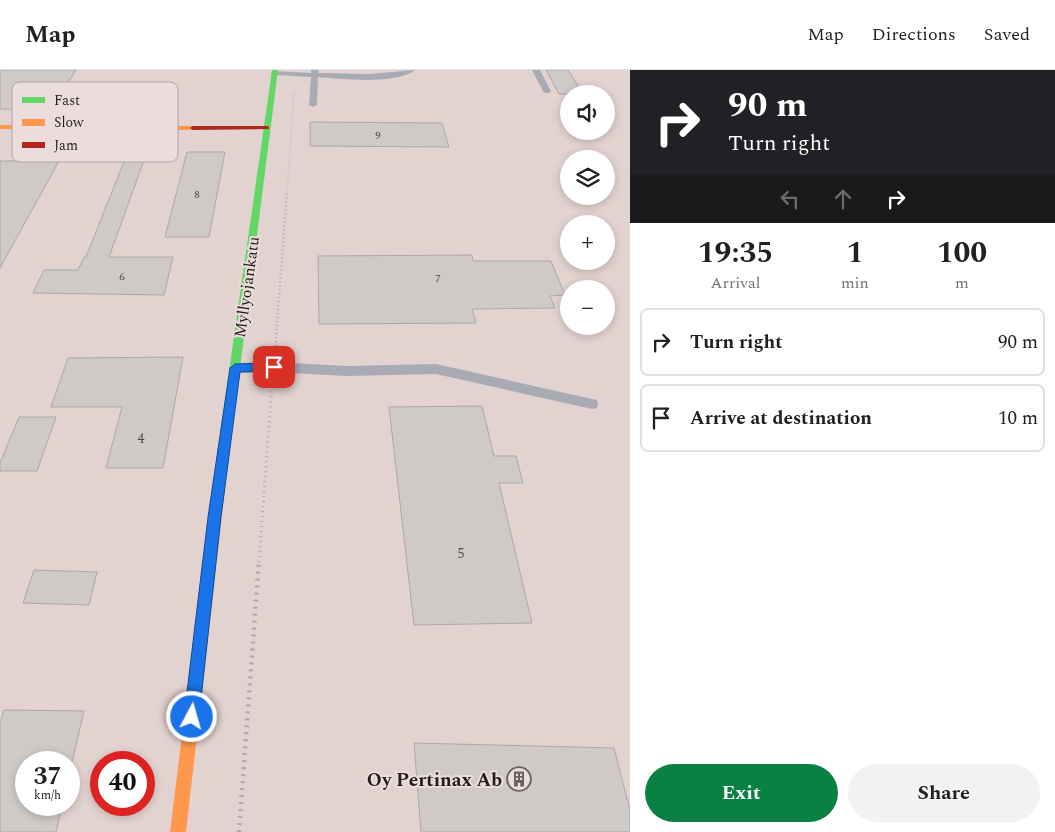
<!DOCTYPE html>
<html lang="en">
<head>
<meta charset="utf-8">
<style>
	:root { --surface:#fff; --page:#f2f2f2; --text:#202124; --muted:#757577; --line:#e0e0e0; --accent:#0b8043 }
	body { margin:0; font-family:Spectral,serif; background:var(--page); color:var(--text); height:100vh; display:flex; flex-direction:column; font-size:19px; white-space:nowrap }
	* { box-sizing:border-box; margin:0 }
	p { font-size:16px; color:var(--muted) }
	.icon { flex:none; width:28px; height:28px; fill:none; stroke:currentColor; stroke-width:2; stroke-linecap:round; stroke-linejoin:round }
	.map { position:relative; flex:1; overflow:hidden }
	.side { display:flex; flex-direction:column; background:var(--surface); width:425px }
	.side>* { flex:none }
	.guide { background:#202124; color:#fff; overflow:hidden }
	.fabs { position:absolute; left:560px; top:15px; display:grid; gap:10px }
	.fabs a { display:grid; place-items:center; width:55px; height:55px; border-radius:50%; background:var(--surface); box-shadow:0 2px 8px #0003; font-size:25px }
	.speed { position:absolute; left:15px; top:681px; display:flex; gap:10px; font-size:25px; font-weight:700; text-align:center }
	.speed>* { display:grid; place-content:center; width:65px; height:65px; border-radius:50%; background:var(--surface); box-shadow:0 2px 8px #0003; line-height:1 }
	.speed small { font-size:12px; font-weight:400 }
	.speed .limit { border:8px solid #d22; background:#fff; color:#111 }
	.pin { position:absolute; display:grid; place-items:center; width:42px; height:42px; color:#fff; margin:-21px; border-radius:10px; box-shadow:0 2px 8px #0006 }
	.me { position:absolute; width:55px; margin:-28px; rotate:6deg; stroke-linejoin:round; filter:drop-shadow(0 0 4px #0008) }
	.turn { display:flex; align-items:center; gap:18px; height:105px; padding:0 15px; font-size:22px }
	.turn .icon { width:65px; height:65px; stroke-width:2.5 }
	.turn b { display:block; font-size:35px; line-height:42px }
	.lanes { display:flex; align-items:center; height:48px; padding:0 15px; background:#0003; justify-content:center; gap:25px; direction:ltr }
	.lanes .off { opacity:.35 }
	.eta { display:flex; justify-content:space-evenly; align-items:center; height:85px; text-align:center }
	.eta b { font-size:30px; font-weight:700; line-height:35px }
	.action { display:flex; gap:10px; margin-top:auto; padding:10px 15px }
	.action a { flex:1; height:58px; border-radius:30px; background:var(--accent); color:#fff; font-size:20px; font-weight:700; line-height:58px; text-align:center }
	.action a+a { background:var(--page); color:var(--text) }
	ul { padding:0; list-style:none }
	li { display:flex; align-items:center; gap:15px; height:68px; margin:0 10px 8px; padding:0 5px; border:2px solid var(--line); border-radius:8px }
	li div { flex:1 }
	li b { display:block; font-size:19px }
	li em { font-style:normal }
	header { display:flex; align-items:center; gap:30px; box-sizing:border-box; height:70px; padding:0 25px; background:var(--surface); border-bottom:1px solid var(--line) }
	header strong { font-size:24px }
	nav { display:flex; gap:28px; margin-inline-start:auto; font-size:18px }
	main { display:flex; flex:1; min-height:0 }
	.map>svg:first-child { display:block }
	.built { fill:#e3d3d0; fill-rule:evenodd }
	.building { fill:#cfc9c8; stroke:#ada7a6 }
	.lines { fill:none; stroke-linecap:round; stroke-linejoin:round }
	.path-far3 { stroke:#ababaf; stroke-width:2; stroke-dasharray:0.5 2.5; stroke-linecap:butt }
	.path-far2 { stroke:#ababaf; stroke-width:2.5; stroke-dasharray:1 3; stroke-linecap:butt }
	.path-far1 { stroke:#ababaf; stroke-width:3; stroke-dasharray:1 4; stroke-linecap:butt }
	.path { stroke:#ababaf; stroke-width:4.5; stroke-dasharray:2 5; stroke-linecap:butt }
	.lane { fill:#a8abb4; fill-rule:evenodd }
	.fast { fill:#63d668; fill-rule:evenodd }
	.slow { fill:#ff974d; fill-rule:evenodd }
	.jam { fill:#b3261e; fill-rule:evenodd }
	.route { fill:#1a73e8; stroke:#114b97 }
	.labels { text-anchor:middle; stroke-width:4; stroke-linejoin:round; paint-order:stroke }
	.far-number-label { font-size:11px; fill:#504a4a }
	.number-label { font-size:14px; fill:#504a4a }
	.street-label { font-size:16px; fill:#231e1d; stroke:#ebdddb }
	.near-poi-label { font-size:19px; font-weight:bold; fill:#231e1d; stroke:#ebdddb; text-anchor:end }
	.key { fill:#ebdddb; stroke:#afa4a2; stroke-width:1 }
	.key-label { font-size:14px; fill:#231e1d }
</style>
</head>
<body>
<header>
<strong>Map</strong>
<nav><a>Map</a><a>Directions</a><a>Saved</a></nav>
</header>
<main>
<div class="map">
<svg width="630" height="762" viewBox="0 0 630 762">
	<rect width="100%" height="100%" fill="#e8e0de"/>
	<!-- built -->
	<path class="built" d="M 0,0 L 630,0 L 630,762 L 0,762 ZM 569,24 L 606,24 L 606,61 L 569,61 ZM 569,89 L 606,89 L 606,126 L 569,126 ZM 569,154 L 606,154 L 606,191 L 569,191 ZM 569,219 L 606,219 L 606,256 L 569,256 ZM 26,692 L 69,692 L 69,735 L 26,735 ZM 101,692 L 144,692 L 144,735 L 101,735 Z"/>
	<!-- building -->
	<g class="building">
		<path d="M 0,0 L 76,0 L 50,40 L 0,39 Z"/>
		<path d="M 546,0 L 568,0 L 583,24 L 559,24 Z"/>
		<path d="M 310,52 L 442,53 L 449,77 L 310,76 Z"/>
		<path d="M 135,64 L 151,71 L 109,187 L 173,187 L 164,225 L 33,223 L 44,200 L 78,200 L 84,187 L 86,187 Z"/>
		<path d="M 187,82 L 225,82 L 209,167 L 165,167 Z"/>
		<path d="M 0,91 L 59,91 L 0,198 Z"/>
		<path d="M 472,185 L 473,191 L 551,191 L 565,225 L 550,226 L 555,238 L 472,239 L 476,253 L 319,254 L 318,186 Z"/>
		<path d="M 183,287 L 163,398 L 106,398 L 122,337 L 51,337 L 68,288 Z"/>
		<path d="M 482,336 L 494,386 L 516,386 L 523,413 L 499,413 L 532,553 L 414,555 L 389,337 Z"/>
		<path d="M 19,347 L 56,347 L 37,401 L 0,401 L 0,393 Z"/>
		<path d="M 34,500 L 97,502 L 89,535 L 23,533 Z"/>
		<path d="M 4,640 L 84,641 L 72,692 L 26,692 L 26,735 L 62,735 L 56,762 L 0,762 L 0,653 Z"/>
		<path d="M 414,673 L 614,678 L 630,740 L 630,762 L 421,762 Z"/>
	</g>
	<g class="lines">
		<!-- path-far3 -->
		<path class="path-far3" d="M 287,124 L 294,22"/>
		<!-- path-far2 -->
		<path class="path-far2" d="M 275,280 L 287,122"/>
		<!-- path-far1 -->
		<path class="path-far1" d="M 259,492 L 272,314"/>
		<!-- path -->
		<path class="path" d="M 239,762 L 259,490"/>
		<!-- lane -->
		<g class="lane">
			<path d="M 311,0 L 319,0 L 318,3 L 370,4 L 415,0 C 397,15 341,9 318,7 L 317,35 L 313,37 L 309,35 L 311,7 L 275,5 L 271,3 L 275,1 L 311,3 Z"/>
			<path d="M 532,0 L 540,0 L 551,21 L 550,23 L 544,23 Z"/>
			<path d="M 273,292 L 347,296 L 436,294 L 592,329 L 597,330 L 598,334 L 597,338 L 592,339 L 436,304 L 347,306 L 273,302 L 235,303 L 231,301 L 229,298 L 231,295 L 235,293 Z"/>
		</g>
		<!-- fast -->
		<path class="fast" d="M 272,0 L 278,0 L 228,392 L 226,396 L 222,397 L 218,396 L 216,392 Z"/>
		<!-- slow -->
		<g class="slow">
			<path d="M 0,55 L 193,56 L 196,58 L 193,60 L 0,59 Z"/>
			<path d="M 222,387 L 226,388 L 228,392 L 186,762 L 170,762 L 216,392 L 218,388 Z"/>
		</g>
		<!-- jam -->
		<path class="jam" d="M 267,56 L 269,57 L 269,59 L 193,60 L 190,58 L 193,56 Z"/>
	</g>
	<!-- route -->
	<path class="route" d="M 274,293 L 279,297 L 274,301 L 240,302 L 221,447 L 199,647 L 197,652 L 192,654 L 186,652 L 184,647 L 208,447 L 230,298 L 235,294 Z"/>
	<!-- icons -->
	<defs>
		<g id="building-ring" transform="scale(1.25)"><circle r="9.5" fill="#ebdddb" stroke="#686261" stroke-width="1.5"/><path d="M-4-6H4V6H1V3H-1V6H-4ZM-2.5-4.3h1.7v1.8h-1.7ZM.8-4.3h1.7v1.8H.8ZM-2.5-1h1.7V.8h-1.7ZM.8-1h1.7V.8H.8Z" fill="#686261"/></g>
	</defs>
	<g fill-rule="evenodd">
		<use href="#building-ring" x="519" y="709"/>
	</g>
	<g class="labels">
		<!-- far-number labels -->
		<g class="far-number-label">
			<text x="378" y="69">9</text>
			<text x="197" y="128">8</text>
			<text x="122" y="210">6</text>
			<text x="438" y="212">7</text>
		</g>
		<!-- number labels -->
		<g class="number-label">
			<text x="141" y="373">4</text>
			<text x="461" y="488">5</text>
		</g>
		<!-- street labels -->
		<g class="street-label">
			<text transform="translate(246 217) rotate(-82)" y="6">Myllyojankatu</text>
		</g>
		<!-- near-poi labels -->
		<g class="near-poi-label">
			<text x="502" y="716">Oy Pertinax Ab</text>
		</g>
	</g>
	<!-- legend -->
	<rect x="12" y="12" width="166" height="80" rx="8" class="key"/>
	<rect x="22" y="27" width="23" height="6" fill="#63d668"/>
	<rect x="22" y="49" width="23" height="7" fill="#ff974d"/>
	<rect x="22" y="72" width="23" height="6" fill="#b3261e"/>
	<g class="key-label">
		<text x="54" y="35">Fast</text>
		<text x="54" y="57">Slow</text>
		<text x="54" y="80">Jam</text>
	</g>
</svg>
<div class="fabs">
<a><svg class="icon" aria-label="sound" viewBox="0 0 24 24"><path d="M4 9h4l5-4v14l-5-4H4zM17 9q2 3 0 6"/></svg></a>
<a><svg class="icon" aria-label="layers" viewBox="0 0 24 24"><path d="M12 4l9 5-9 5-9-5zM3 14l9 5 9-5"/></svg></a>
<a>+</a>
<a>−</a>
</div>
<div class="speed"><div>37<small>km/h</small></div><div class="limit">40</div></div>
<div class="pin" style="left:274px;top:297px;background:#d93025"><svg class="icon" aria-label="arrive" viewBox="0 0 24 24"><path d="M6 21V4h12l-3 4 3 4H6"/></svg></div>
<svg class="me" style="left:192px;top:647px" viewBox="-20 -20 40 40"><circle r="17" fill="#1a73e8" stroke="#fff" stroke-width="3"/><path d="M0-11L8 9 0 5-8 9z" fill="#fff"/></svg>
</div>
<section class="side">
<div class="guide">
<div class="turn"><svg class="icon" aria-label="right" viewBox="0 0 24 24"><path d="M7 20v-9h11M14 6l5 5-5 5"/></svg><div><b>90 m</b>Turn right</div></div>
<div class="lanes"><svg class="icon off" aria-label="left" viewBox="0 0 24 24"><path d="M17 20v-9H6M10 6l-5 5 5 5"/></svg><svg class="icon off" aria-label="ahead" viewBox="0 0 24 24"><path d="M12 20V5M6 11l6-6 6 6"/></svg><svg class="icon" aria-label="right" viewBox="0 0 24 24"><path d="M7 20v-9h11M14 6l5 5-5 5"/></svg></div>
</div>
<div class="eta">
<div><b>19:35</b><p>Arrival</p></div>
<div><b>1</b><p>min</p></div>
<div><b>100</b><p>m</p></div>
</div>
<ul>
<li><svg class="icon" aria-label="right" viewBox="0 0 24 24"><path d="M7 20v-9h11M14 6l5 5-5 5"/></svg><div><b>Turn right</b></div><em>90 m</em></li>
<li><svg class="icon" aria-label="arrive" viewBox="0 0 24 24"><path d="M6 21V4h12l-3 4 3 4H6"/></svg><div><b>Arrive at destination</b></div><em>10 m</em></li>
</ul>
<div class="action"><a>Exit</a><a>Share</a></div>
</section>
</main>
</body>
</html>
